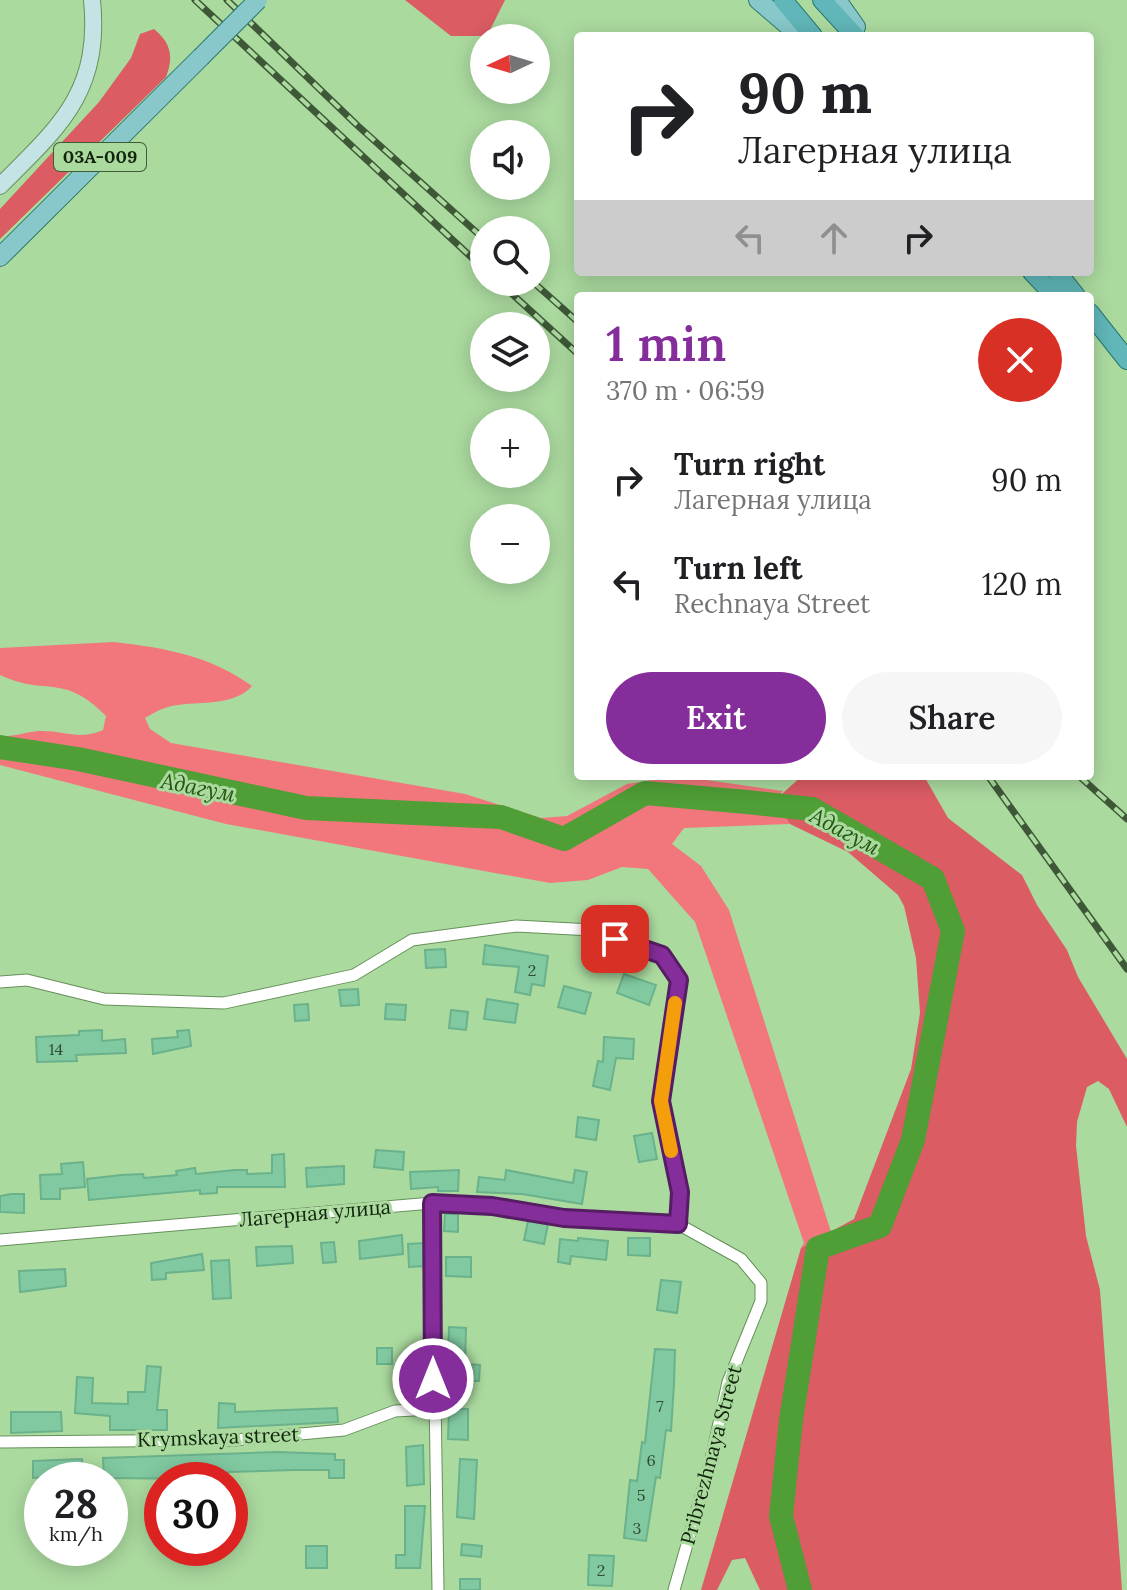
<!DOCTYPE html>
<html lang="en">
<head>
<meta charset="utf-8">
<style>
	:root { --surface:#fff; --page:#f6f6f6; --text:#202124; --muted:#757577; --accent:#852d9a }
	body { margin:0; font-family:Lora,serif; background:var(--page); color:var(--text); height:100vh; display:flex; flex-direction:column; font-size:30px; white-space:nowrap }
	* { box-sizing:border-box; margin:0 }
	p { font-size:26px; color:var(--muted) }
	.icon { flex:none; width:44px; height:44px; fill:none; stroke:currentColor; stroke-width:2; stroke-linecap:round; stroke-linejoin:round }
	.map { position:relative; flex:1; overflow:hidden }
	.drawer { position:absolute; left:574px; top:292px; width:520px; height:488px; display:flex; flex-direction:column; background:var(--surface); border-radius:8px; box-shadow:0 4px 20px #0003 }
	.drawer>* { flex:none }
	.top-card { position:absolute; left:574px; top:32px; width:520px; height:244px; border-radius:8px; box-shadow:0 4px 20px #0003; background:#fff; color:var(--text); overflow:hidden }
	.needle { width:52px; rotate:266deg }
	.buttons { position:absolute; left:470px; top:24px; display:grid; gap:16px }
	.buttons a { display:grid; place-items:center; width:80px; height:80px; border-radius:50%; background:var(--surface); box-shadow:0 4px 20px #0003; font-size:40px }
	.speed { position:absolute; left:24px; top:1462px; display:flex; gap:16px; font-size:40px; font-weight:700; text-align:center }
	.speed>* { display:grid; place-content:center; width:104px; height:104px; border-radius:50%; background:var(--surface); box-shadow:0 4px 20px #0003; line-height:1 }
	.speed small { font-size:20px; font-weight:400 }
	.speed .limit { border:12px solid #d22; background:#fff; color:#111 }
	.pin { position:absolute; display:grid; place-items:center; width:68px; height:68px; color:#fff; margin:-34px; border-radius:16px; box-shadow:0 4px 12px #0006 }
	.me { position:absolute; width:88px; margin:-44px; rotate:0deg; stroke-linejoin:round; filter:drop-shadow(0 0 6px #0008) }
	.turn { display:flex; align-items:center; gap:28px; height:168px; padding:0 32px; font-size:36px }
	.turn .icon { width:104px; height:104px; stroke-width:2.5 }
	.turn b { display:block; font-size:56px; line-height:68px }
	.lanes { display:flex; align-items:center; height:76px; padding:0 32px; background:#0003; justify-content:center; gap:40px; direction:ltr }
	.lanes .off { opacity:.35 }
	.round { display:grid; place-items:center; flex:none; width:84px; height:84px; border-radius:42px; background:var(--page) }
	.overview { display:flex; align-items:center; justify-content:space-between; height:136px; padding:0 32px }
	h1 { font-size:48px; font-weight:600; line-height:60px; color:var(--accent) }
	.action { display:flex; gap:16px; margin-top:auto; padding:16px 32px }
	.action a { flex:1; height:92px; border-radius:48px; background:var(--accent); color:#fff; font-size:32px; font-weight:600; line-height:92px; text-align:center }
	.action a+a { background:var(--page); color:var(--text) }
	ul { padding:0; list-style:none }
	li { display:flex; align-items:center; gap:24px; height:104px; padding:0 32px }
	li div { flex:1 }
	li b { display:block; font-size:30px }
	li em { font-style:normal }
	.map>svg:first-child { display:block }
	.green { fill:#f1777c }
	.forest { fill:#dc5c64 }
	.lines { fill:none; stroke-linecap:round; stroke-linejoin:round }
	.river { stroke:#4f9e36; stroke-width:24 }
	.building { fill:#81c9a1; stroke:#6ab28b; stroke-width:2 }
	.minor-casing { stroke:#659059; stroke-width:13 }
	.secondary-casing { stroke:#659059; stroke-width:18 }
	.primary-casing { stroke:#2b7771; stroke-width:20 }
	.trunk-casing { stroke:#2b7771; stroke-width:20 }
	.minor { stroke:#fff; stroke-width:11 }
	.secondary { stroke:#c4e3e5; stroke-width:16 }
	.primary { stroke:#88c8ca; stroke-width:18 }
	.trunk { stroke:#60b6b8; stroke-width:18 }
	.rail-casing { stroke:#3e5837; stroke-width:7 }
	.rail { stroke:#abda9f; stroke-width:4; stroke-dasharray:12; stroke-linecap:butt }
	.primary-bridge-casing { stroke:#2b7771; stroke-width:20; stroke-linecap:butt }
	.primary-bridge { stroke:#88c8ca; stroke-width:18 }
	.route-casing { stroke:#561d64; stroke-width:20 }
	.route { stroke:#852d9a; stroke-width:14 }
	.slow { stroke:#f59e0b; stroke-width:14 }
	.labels { text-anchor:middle; stroke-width:6; stroke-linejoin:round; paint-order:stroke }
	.number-label { font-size:16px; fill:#2e4d32 }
	.shield { fill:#abda9f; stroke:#405b39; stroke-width:2 }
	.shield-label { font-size:18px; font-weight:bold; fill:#12240d }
	.street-label { font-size:20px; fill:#12240d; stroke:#abda9f }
	.water-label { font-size:22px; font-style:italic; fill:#225610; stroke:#abda9f }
</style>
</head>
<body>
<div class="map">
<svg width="1127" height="1590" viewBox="0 0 1127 1590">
	<rect width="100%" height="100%" fill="#abda9f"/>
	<!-- green -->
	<path class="green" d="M 114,642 C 165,648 209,655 252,686 C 233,708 194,700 168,707 C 160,709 152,714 145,718 L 150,729 L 171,743 L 465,794 L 541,818 L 567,816 L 627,784 L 678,776 L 783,791 L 774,802 L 790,824 L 684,828 L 672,844 L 701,866 L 729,910 L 831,1232 L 801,1248 L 804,1243 L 695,922 L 648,869 L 622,867 L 588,880 L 550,883 L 226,824 L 0,765 L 0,736 C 14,737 25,732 39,731 C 64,730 79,741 103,730 L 106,716 C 63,672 47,697 0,675 L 0,648 Z"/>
	<!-- forest -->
	<g class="forest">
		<path d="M 405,0 L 505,0 L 487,36 L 451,36 Z"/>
		<path d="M 154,29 C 171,43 174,57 166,77 L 0,239 L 0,209 L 99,102 L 131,58 L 140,34 Z"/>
		<path d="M 802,776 L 924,776 L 948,818 L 1022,875 L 1037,905 L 1067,950 L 1078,977 L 1127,1059 L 1127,1127 L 1109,1089 L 1098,1081 L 1087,1087 L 1077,1122 L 1076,1146 L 1086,1236 L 1100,1290 L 1122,1590 L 760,1590 L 745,1558 L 732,1560 L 717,1590 L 701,1590 L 801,1248 L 854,1219 L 911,1069 L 920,1013 L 916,958 L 904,906 L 898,895 L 848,852 L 790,824 L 774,801 Z"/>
	</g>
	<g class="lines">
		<!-- river -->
		<path class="river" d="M 0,747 L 78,759 L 306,808 L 501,817 L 564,839 L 645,793 L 747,802 L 812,809 L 933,879 L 953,931 L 913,1140 L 880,1226 L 818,1248 L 791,1420 L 781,1516 L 800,1590"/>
	</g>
	<!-- building -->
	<g class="building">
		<path d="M 485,945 L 548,956 L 544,986 L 532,984 L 530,995 L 515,992 L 519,967 L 483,964 Z"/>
		<path d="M 445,949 L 446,967 L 426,968 L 425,950 Z"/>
		<path d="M 624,974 L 656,985 L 649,1005 L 617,993 Z"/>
		<path d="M 564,986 L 591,993 L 585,1014 L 558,1007 Z"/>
		<path d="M 358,989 L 359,1005 L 341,1006 L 339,990 Z"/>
		<path d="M 487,999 L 518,1004 L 515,1023 L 484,1019 Z"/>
		<path d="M 308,1004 L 309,1020 L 295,1021 L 294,1005 Z"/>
		<path d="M 386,1004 L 406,1005 L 405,1020 L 385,1019 Z"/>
		<path d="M 451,1010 L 468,1012 L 466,1030 L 449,1028 Z"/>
		<path d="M 102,1030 L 102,1041 L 125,1039 L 126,1053 L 76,1055 L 77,1061 L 37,1062 L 36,1037 L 79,1035 L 79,1031 Z"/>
		<path d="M 189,1030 L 191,1046 L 153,1054 L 152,1039 L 178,1037 L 177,1031 Z"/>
		<path d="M 604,1037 L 634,1039 L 633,1059 L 616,1058 L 610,1090 L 593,1086 L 598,1061 L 603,1062 Z"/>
		<path d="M 578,1117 L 599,1120 L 596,1140 L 576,1137 Z"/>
		<path d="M 652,1133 L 657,1159 L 639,1162 L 634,1136 Z"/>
		<path d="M 376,1150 L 404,1152 L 403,1170 L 374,1167 Z"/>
		<path d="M 284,1154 L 285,1187 L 217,1187 L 217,1193 L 200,1194 L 200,1190 L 89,1200 L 87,1179 L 121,1175 L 143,1174 L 144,1178 L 177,1175 L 176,1171 L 195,1168 L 196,1174 L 235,1170 L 247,1170 L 247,1174 L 272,1173 L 272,1155 Z"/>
		<path d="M 83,1162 L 85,1187 L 60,1189 L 60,1199 L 41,1199 L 40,1175 L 62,1174 L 61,1164 Z"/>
		<path d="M 344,1166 L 344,1184 L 307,1187 L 306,1168 Z"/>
		<path d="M 459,1170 L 458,1191 L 438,1191 L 438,1187 L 411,1189 L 410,1172 Z"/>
		<path d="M 506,1170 L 573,1183 L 575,1170 L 587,1172 L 582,1204 L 522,1194 L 477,1192 L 479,1177 L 505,1180 Z"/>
		<path d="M 11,1194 L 24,1194 L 24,1213 L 0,1212 L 0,1196 Z"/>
		<path d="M 445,1214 L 458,1214 L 458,1232 L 444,1231 Z"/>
		<path d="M 528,1221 L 548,1224 L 544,1244 L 524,1240 Z"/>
		<path d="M 402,1235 L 403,1254 L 360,1259 L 359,1241 Z"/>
		<path d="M 578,1238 L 608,1241 L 606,1260 L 571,1256 L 570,1264 L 558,1262 L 560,1239 L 578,1241 Z"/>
		<path d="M 628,1238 L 650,1238 L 650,1256 L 628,1255 Z"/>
		<path d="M 334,1242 L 336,1262 L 323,1263 L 321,1243 Z"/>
		<path d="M 424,1243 L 424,1266 L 409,1267 L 408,1244 Z"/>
		<path d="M 292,1246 L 293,1263 L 257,1266 L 256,1247 Z"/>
		<path d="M 202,1254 L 204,1270 L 166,1273 L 166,1279 L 152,1280 L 151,1263 Z"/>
		<path d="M 446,1257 L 471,1257 L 471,1277 L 446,1276 Z"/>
		<path d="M 229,1260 L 231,1298 L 213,1299 L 211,1261 Z"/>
		<path d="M 65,1269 L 66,1286 L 20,1292 L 19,1271 Z"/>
		<path d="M 661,1280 L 681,1282 L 677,1313 L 657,1310 Z"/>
		<path d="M 449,1327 L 466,1328 L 465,1364 L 480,1365 L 479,1381 L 452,1380 L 453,1354 L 448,1354 Z"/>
		<rect x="377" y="1348" width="15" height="16"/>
		<path d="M 655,1349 L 675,1350 L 674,1384 L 671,1431 L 666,1430 L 660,1478 L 656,1477 L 646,1541 L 624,1538 L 630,1480 L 637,1481 L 642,1442 L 645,1443 Z"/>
		<path d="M 147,1366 L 161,1367 L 157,1410 L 167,1410 L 167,1430 L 110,1430 L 110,1416 L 75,1413 L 77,1377 L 93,1378 L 92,1403 L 128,1404 L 128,1392 L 145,1392 Z"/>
		<path d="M 402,1383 L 420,1384 L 420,1401 L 402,1401 Z"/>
		<path d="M 219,1403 L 235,1404 L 235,1412 L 337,1408 L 338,1422 L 218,1428 Z"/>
		<path d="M 449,1409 L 468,1409 L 468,1440 L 448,1439 Z"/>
		<path d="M 11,1412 L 61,1412 L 62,1431 L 11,1433 Z"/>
		<path d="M 423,1445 L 424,1484 L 407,1486 L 406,1447 Z"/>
		<path d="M 277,1452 L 335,1454 L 335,1460 L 344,1460 L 344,1478 L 329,1478 L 329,1470 L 294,1470 L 228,1472 L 228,1478 L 207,1479 L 104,1478 L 103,1458 Z"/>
		<path d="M 82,1459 L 83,1476 L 33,1478 L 33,1461 Z"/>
		<path d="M 460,1459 L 477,1460 L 474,1519 L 457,1517 Z"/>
		<path d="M 405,1506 L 425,1506 L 420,1568 L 396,1568 L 396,1555 L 405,1555 Z"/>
		<path d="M 462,1544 L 482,1546 L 481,1557 L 461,1555 Z"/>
		<rect x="306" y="1546" width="21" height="22"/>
		<path d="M 589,1555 L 614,1556 L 612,1586 L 588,1585 Z"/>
		<rect x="460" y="1579" width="20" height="11"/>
	</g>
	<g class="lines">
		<!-- minor casing -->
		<g class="minor-casing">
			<g id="minor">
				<path d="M 0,982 L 27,980 L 104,999 L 224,1003 L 354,975 L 412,940 L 516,926 L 592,930 L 662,955 L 679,980 L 661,1101 L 680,1192 L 678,1224"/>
				<path d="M 432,1203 L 438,1590"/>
				<path d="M 0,1240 L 432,1203 L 492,1206 L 564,1218 L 678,1224 L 741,1259 L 761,1283 L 761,1301 L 728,1382 L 710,1464 L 674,1590"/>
				<path d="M 0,1442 L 235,1440 L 344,1430 L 395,1411 L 433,1409"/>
			</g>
		</g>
		<!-- secondary casing -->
		<g class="secondary-casing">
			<path id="secondary" d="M 0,186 C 60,126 101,92 92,0"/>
		</g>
		<!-- primary casing -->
		<g class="primary-casing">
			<g id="primary">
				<path d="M 758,0 L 800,36"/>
				<path d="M 837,0 L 856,27"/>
				<path d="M 0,257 L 201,57"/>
			</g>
		</g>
		<!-- trunk casing -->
		<g class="trunk-casing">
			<g id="trunk">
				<path d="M 783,0 L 813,36"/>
				<path d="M 822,0 L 855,36"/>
				<path d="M 1032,272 L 1055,296"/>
				<path d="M 1057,272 L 1076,296"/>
				<path d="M 1090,313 L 1127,360"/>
			</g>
		</g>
		<!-- minor -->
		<use href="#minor" class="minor"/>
		<!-- secondary -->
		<use href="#secondary" class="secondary"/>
		<!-- primary -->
		<use href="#primary" class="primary"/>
		<!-- trunk -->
		<use href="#trunk" class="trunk"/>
		<!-- rail casing -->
		<g class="rail-casing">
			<g id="rail">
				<path d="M 195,0 L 484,269"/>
				<path d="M 227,0 L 358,126 L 484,239"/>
				<path d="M 499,282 L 578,354"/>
				<path d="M 533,282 L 578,322"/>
				<path d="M 988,776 L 1127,969"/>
				<path d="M 1079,776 L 1127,819"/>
			</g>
		</g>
		<!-- rail -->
		<use href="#rail" class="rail"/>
		<!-- primary-bridge casing -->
		<g class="primary-bridge-casing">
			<path id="primary-bridge" d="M 201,57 L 258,0"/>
		</g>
		<!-- primary-bridge -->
		<use href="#primary-bridge" class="primary-bridge"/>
	</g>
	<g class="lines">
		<!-- route casing -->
		<g class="route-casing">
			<path id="route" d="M 433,1379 L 432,1203 L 492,1206 L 564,1218 L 678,1224 L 680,1192 L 661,1101 L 679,980 L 662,955 L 615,939"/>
		</g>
		<!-- route -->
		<use href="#route" class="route"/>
		<!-- slow -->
		<path class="slow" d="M 671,1151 L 661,1101 L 675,1003"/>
	</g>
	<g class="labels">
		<!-- number labels -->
		<g class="number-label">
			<text x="532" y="976">2</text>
			<text x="56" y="1055">14</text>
			<text x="660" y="1412">7</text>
			<text x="651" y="1466">6</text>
			<text x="641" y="1501">5</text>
			<text x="637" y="1534">3</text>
			<text x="601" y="1576">2</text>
		</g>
		<!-- shield labels -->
		<rect class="shield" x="54" y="143" width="92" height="28" rx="6"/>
		<g class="shield-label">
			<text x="100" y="163">03А-009</text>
		</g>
		<!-- street labels -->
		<g class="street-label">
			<text transform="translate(315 1213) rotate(-5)" y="7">Лагерная улица</text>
			<text transform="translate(218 1437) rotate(-2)" y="7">Krymskaya street</text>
			<text transform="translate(711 1455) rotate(-75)" y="7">Pribrezhnaya Street</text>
		</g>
		<!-- water labels -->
		<g class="water-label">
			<text transform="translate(198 787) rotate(11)" y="8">Адагум</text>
			<text transform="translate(845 831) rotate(28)" y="8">Адагум</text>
		</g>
	</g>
</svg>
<div class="buttons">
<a><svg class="needle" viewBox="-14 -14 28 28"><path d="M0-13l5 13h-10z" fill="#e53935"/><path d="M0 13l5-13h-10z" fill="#757577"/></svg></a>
<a><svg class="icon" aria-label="sound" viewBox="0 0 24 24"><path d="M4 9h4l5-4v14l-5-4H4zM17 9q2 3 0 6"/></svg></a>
<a><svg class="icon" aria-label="search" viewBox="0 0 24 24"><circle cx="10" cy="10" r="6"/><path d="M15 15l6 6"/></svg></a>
<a><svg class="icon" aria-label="layers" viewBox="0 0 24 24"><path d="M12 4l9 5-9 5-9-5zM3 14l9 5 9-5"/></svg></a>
<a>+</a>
<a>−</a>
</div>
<div class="speed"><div>28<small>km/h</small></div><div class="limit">30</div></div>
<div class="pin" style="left:615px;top:939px;background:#d93025"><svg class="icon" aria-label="arrive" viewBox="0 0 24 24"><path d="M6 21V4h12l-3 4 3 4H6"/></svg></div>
<svg class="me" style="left:433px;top:1379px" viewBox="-20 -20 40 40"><circle r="17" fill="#852d9a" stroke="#fff" stroke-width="3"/><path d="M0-11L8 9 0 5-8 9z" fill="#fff"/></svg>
<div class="top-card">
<div class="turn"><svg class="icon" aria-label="right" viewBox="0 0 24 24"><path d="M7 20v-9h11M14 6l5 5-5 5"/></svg><div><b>90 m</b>Лагерная улица</div></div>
<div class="lanes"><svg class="icon off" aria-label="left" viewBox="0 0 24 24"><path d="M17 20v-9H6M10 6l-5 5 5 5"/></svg><svg class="icon off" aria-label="ahead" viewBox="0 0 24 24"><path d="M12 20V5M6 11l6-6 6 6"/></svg><svg class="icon" aria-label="right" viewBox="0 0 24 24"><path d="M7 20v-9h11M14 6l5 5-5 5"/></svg></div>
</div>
<section class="drawer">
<div class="overview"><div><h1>1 min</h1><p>370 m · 06:59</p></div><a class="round" style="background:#d93025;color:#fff"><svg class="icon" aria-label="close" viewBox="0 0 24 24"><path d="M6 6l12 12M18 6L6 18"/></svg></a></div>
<ul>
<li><svg class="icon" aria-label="right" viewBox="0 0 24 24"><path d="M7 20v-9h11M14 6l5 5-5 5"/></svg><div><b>Turn right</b><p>Лагерная улица</p></div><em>90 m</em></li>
<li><svg class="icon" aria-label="left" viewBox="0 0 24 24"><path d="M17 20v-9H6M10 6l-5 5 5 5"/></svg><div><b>Turn left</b><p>Rechnaya Street</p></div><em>120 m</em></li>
</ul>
<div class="action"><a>Exit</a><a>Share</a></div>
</section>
</div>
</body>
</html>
